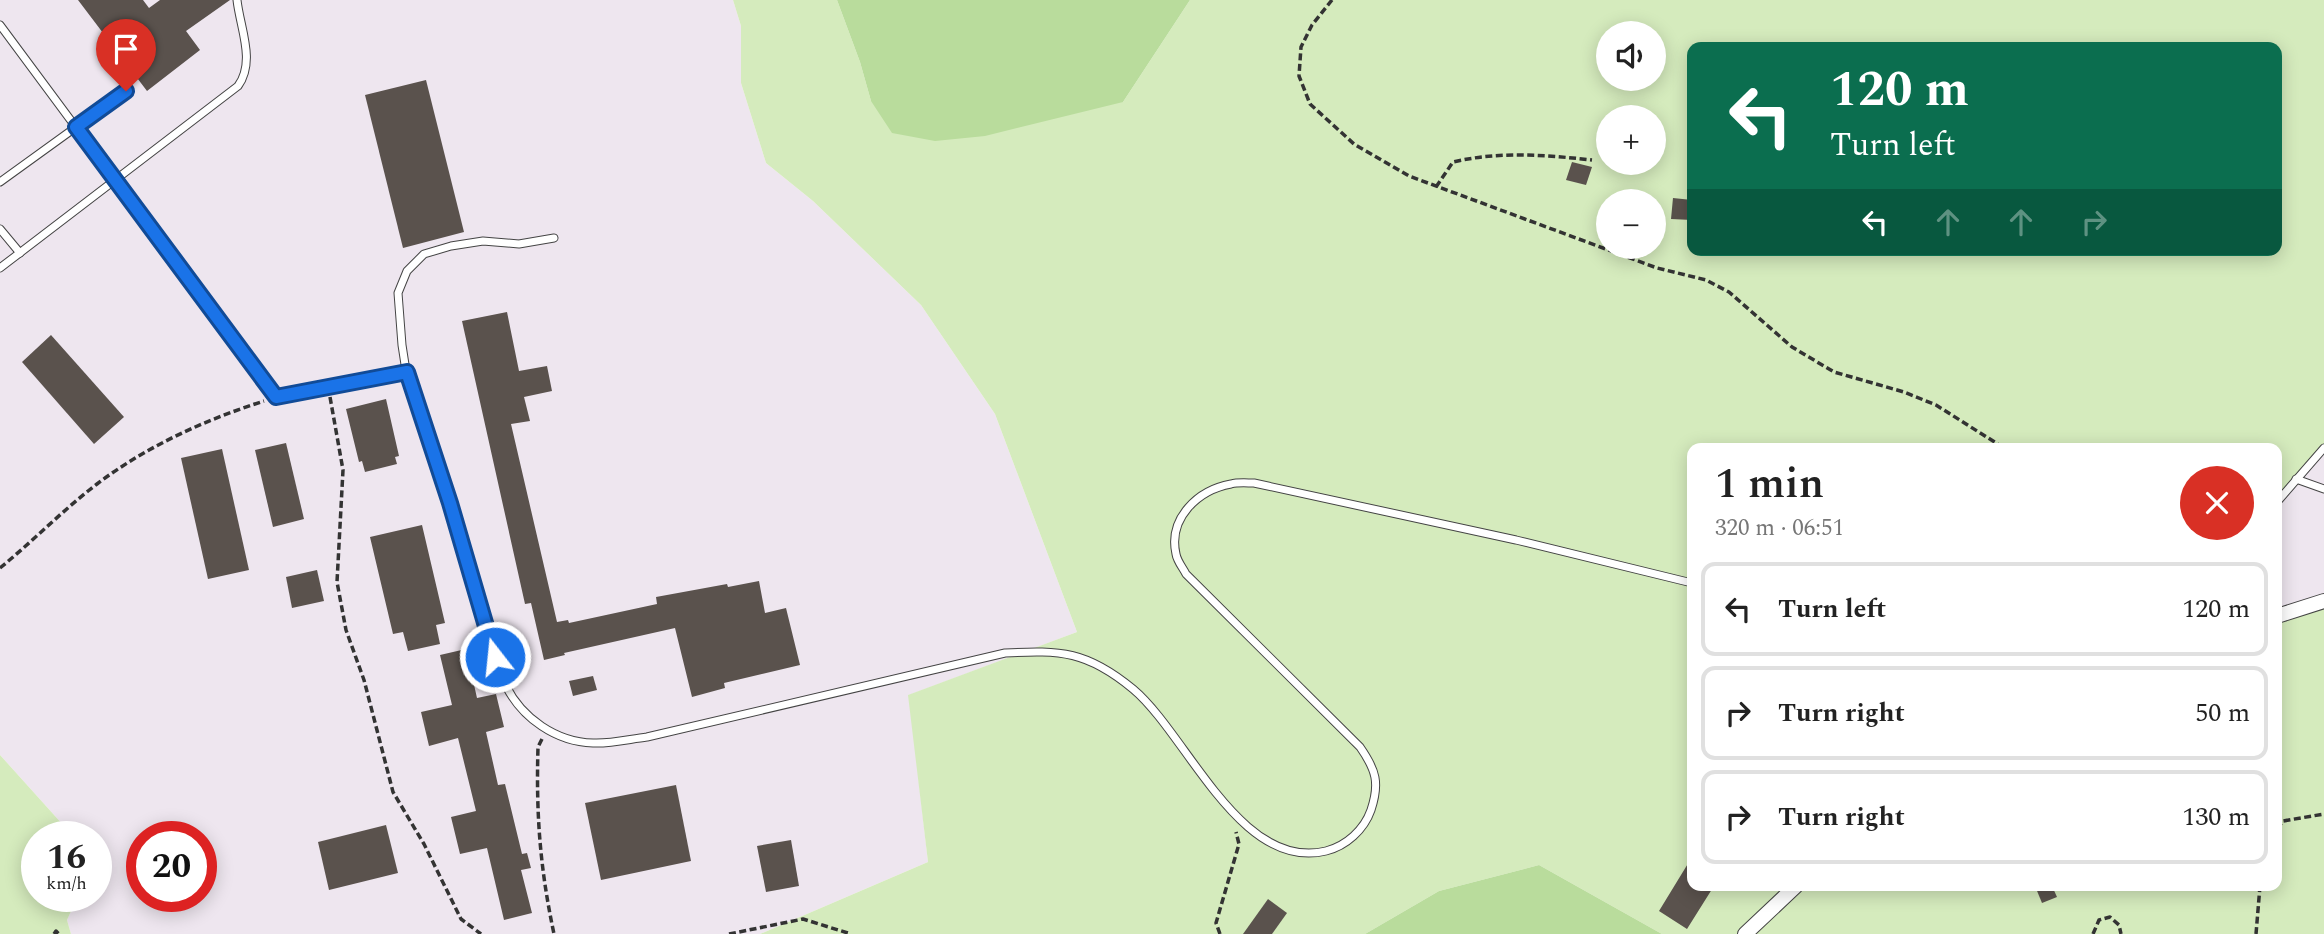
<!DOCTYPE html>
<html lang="en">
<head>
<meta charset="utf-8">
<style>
	:root { --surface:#fff; --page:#f6f6f6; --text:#222; --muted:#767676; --line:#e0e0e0 }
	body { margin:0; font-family:Spectral,serif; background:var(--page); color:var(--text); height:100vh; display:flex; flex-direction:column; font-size:26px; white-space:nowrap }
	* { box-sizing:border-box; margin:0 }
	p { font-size:23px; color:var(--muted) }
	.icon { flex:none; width:38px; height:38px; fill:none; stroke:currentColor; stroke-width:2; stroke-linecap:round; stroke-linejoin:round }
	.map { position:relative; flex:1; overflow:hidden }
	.sheet { position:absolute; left:1687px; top:443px; width:595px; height:448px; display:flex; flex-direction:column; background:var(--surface); border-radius:14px; box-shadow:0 4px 18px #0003 }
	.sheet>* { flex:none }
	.guide { position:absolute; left:1687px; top:42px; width:595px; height:214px; border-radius:14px; box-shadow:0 4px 18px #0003; background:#0b6e4f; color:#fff; overflow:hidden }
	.fabs { position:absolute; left:1596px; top:21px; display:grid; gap:14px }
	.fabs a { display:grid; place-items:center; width:70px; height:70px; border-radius:50%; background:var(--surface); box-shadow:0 4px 18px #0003; font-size:35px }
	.speed { position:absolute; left:21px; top:821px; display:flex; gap:14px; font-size:35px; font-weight:700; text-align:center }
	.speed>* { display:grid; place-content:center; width:91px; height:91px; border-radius:50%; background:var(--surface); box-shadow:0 4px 18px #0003; line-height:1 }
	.speed small { font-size:18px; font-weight:400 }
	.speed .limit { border:10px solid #d22; background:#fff; color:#111 }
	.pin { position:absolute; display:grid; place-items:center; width:60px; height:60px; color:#fff; margin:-72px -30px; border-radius:50% 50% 50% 0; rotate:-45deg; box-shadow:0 0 7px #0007 }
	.pin .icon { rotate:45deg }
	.me { position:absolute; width:77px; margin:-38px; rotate:344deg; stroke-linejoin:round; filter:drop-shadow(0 0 5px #0008) }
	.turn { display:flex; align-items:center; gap:24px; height:147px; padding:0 28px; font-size:32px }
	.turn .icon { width:91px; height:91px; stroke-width:2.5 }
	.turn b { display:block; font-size:49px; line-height:60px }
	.lanes { display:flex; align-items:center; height:66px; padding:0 28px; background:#0003; justify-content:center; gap:35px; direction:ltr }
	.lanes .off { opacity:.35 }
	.round { display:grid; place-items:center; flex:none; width:74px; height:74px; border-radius:37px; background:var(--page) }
	.head { display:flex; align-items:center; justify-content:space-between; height:119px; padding:0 28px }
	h1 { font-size:42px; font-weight:600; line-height:52px }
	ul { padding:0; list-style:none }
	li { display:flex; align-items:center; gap:21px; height:94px; margin:0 14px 10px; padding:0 14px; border:4px solid var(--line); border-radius:14px }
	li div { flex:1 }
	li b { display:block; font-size:26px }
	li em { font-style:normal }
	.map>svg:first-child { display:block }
	.industrial { fill:#eee6ef; fill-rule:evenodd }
	.green { fill:#d5ebbd; fill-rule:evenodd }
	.forest { fill:#b9dc9c }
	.building { fill:#5a524d }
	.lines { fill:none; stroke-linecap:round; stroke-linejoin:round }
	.lane-casing { stroke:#444; stroke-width:9 }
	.street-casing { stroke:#444; stroke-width:16 }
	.path { stroke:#333; stroke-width:3.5; stroke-dasharray:7 3.5; stroke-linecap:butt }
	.lane { stroke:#fff; stroke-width:7 }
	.street { stroke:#fff; stroke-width:14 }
	.route-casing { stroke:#114b97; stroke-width:18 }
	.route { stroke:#1a73e8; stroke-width:12 }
</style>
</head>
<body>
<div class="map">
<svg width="2324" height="934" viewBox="0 0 2324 934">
	<rect width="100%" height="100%" fill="#fffdf5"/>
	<!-- industrial -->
	<g class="industrial">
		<path d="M 0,0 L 733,0 L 741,26 L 741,83 L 766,163 L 813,201 L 921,305 L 995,414 L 1077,632 L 909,695 L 928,862 L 760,934 L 71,934 L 67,920 L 78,896 L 96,896 L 96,836 L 73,836 L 0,755 ZM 142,836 L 201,836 L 201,896 L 142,896 Z"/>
		<path d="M 2324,448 L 2324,601 L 2277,616 L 2277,502 Z"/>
	</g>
	<!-- green -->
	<g class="green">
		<path d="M 733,0 L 837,0 L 860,62 L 871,101 L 1123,102 L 1190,0 L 2324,0 L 2324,448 L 2277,502 L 2277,448 L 1692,448 L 1692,886 L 1796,886 L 1745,934 L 1662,934 L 1539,865 L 1439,891 L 1365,934 L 760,934 L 928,862 L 908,695 L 1077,632 L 995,414 L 921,305 L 813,201 L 766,163 L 741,83 L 741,26 ZM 1608,33 L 1654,33 L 1654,79 L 1608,79 ZM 1692,47 L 2277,47 L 2277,250 L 1692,250 ZM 1608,117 L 1654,117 L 1654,163 L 1608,163 ZM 1608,201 L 1654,201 L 1654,247 L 1608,247 Z"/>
		<path d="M 2324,601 L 2324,934 L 1748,934 L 1799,886 L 2277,886 L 2277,616 Z"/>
		<path d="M 0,755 L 73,836 L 37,836 L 37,896 L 78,896 L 67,920 L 71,934 L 0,934 Z"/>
	</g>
	<!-- forest -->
	<g class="forest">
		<path d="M 837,0 L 1190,0 L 1123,102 L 985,136 L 935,141 L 892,133 L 871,101 L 860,62 Z"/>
		<path d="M 1539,865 L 1662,934 L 1365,934 L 1439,891 Z"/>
	</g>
	<!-- building -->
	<g class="building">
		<path d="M 78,0 L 143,0 L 149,8 L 160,0 L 230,0 L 186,31 L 200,50 L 147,91 Z"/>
		<path d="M 426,80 L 464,232 L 403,248 L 365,95 Z"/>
		<path d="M 1572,162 L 1592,167 L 1586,185 L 1566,180 Z"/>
		<path d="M 1673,198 L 1692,200 L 1692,220 L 1671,219 Z"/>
		<path d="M 507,312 L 519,371 L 547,366 L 552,391 L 524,397 L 530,421 L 511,424 L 557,622 L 568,620 L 569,623 L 657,604 L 656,597 L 727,584 L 728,587 L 759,581 L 765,613 L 786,608 L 800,665 L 724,683 L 725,688 L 692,697 L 675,628 L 564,653 L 565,655 L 544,660 L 531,603 L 525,604 L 462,321 Z"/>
		<path d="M 51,335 L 124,417 L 94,444 L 22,362 Z"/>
		<path d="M 386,399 L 399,456 L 395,457 L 397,464 L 365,472 L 362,461 L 359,462 L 346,409 Z"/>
		<path d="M 286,443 L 304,519 L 273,527 L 255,450 Z"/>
		<path d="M 222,449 L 249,570 L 208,579 L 181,458 Z"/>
		<path d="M 422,525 L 445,623 L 436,625 L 440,644 L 408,651 L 403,632 L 393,634 L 370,537 Z"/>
		<path d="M 317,570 L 324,601 L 292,608 L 286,577 Z"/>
		<path d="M 466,649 L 477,698 L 496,694 L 504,727 L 486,732 L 498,785 L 505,784 L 522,854 L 527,853 L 531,868 L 521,870 L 532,913 L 504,920 L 487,848 L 460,854 L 451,817 L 476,811 L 458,738 L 429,746 L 421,712 L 452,705 L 440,655 Z"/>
		<path d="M 593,676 L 597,690 L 573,696 L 569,681 Z"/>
		<path d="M 676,785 L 691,861 L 601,880 L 585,803 Z"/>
		<path d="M 386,825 L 398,873 L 329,890 L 318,842 Z"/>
		<path d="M 791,840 L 799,886 L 766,892 L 757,846 Z"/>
		<path d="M 1692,857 L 1692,886 L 1714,886 L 1687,929 L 1659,911 Z"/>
		<path d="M 2035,886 L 2052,886 L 2057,897 L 2042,903 Z"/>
		<path d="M 1268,899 L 1287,913 L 1272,934 L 1243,934 Z"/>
	</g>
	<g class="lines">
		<!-- lane casing -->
		<g class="lane-casing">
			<g id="lane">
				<path d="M 0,25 L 276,397 L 406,371"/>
				<path d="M 0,182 L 126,91"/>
				<path d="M 0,229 L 20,253"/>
				<path d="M 554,238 L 519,244 L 483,241 L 451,246 L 424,254 L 407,271 L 398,293 L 402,345 L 406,371 L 450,503 L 506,686 C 522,718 556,742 593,743 C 610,744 630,739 647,737 L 1005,653 C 1061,650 1087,651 1133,689 C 1187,734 1240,872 1326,851 C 1346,846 1364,830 1371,810 C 1380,783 1376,770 1360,747 L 1186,574 C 1183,568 1177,561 1176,554 C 1168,518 1198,490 1231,484 C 1238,482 1247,483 1254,483 L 1516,540 L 1692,583"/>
				<path d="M 0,268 L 238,86 C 256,61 240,28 237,0"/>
				<path d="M 2296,479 L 2324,489"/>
				<path d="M 2277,502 L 2324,448"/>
			</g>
		</g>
		<!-- street casing -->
		<g class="street-casing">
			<g id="street">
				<path d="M 2277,616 L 2324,601"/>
				<path d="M 1745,934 L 1796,886"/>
			</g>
		</g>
		<!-- path -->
		<g class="path">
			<path d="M 1332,0 L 1312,25 L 1301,47 L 1299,76 L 1310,104 L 1354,144 L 1409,176 L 1657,268 L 1706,280 L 1729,292 L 1792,347 L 1834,372 L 1904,392 L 1936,405 L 2004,448"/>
			<path d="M 1436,187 L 1453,162 C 1500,151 1545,155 1592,160"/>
			<path d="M 330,397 L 343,470 L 337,582 L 346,630 L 364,680 L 393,792 L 424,844 L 461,919 L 481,934"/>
			<path d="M 0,568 C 33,541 63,510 97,484 C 147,446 205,420 264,401"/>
			<path d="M 542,739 L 538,747 C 536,815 540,868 554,934"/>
			<path d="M 2277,829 L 2283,821 L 2324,814"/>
			<path d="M 54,934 L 56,931 L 59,934"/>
			<path d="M 729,934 L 803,919 L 851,934"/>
			<path d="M 1220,934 L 1216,923 L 1239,844 L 1236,832"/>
			<path d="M 2093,934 L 2099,920 L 2110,917 L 2119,925 L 2121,934"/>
			<path d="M 2256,934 L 2260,886"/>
		</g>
		<!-- lane -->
		<use href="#lane" class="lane"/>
		<!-- street -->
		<use href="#street" class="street"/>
	</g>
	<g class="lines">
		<!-- route casing -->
		<g class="route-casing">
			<path id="route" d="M 126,91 L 76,127 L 276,397 L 407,372 L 450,503 L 495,657"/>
		</g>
		<!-- route -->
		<use href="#route" class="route"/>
	</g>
</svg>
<div class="fabs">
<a><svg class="icon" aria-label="sound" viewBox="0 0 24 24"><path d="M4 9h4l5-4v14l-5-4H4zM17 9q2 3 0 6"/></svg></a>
<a>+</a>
<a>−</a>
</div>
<div class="speed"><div>16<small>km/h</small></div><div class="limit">20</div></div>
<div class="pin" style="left:126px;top:91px;background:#d93025"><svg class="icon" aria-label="arrive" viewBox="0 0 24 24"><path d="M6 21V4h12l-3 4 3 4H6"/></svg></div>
<svg class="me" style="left:495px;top:657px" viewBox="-20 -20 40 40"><circle r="17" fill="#1a73e8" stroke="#fff" stroke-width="3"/><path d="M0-11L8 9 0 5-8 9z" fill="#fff"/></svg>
<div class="guide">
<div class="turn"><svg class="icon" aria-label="left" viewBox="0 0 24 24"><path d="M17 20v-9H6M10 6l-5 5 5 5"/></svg><div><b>120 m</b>Turn left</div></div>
<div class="lanes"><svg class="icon" aria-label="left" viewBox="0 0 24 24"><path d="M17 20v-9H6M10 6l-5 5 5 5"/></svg><svg class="icon off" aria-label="ahead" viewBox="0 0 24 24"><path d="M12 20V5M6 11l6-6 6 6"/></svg><svg class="icon off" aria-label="ahead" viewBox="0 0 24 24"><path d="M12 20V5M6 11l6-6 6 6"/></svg><svg class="icon off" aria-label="right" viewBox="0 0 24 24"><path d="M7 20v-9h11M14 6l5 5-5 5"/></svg></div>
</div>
<section class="sheet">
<div class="head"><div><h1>1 min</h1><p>320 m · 06:51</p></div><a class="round" style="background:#d93025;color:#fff"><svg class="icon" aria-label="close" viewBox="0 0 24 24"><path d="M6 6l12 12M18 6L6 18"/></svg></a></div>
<ul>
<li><svg class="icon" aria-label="left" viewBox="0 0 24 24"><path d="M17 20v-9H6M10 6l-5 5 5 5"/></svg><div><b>Turn left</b></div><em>120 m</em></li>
<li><svg class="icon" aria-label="right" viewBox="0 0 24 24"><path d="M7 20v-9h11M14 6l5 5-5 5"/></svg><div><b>Turn right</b></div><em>50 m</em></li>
<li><svg class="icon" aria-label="right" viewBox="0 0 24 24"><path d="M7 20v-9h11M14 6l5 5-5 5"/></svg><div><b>Turn right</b></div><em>130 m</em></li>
</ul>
</section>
</div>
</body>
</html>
